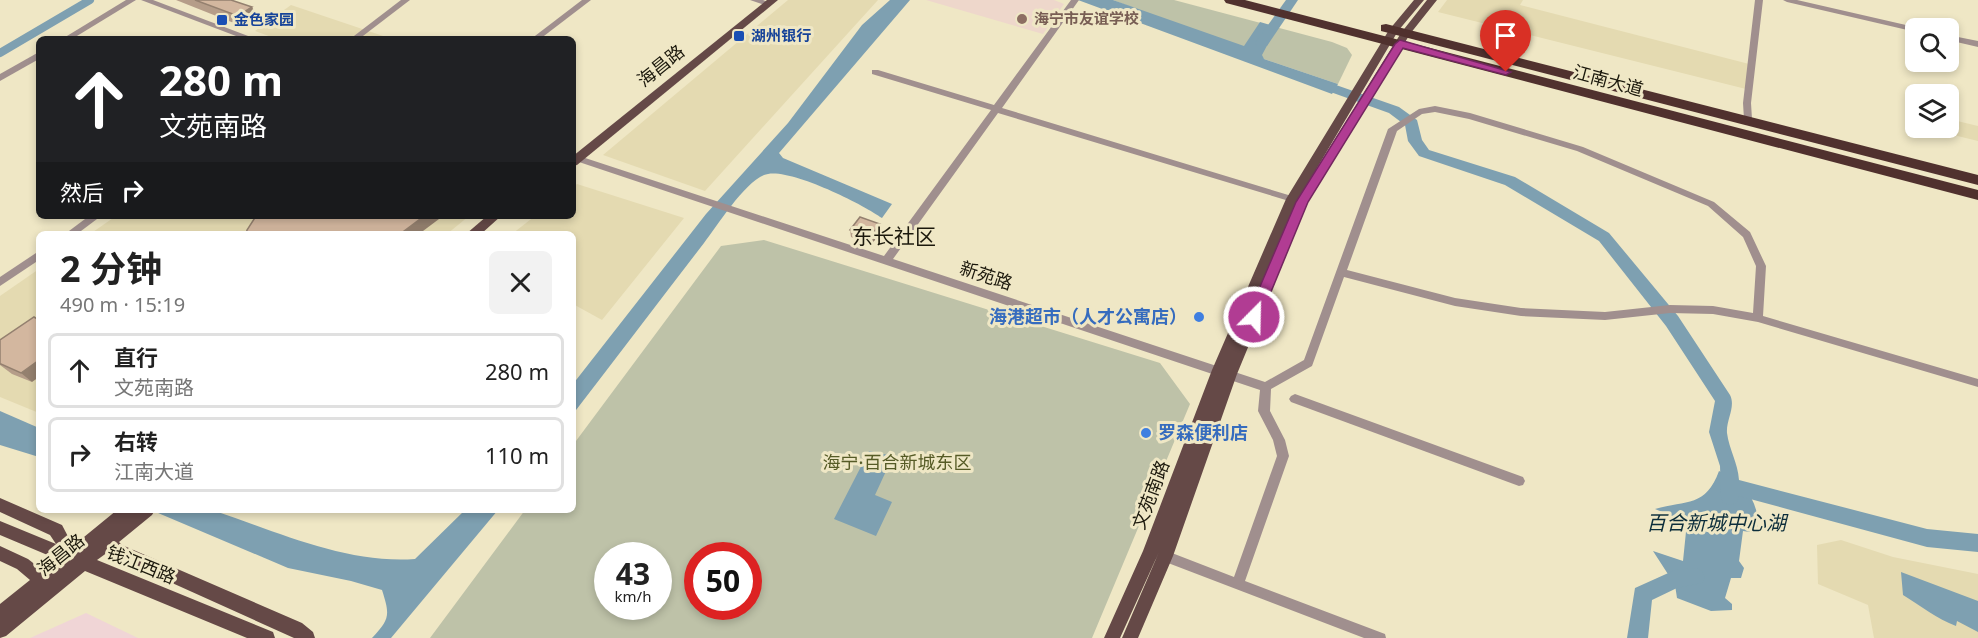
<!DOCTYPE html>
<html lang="zh">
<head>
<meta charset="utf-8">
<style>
	:root { --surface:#fff; --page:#f2f2f2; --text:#222; --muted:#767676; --line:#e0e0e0 }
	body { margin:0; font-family:"Noto Sans","Noto Sans SC",sans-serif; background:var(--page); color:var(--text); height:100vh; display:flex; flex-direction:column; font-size:22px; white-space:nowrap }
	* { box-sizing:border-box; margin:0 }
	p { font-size:20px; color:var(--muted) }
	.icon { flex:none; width:33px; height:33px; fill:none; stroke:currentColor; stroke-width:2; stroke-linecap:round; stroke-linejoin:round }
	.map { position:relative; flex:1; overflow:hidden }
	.drawer { position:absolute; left:36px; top:231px; width:540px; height:282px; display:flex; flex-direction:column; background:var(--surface); border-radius:9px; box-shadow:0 3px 9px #0003 }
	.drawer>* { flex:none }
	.banner { position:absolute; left:36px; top:36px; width:540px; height:183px; border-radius:9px; box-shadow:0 3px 9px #0003; background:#202124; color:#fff; overflow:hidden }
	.tools { position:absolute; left:1905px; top:18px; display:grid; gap:12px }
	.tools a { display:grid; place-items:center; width:54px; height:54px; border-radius:9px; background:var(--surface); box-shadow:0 3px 9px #0003; font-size:30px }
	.speed { position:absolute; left:594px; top:542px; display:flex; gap:12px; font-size:30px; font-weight:700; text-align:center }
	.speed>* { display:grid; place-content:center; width:78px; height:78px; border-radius:50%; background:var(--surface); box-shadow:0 3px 9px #0003; line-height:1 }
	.speed small { font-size:15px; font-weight:400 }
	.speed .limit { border:9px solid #d22; background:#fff; color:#111 }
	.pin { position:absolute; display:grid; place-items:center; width:51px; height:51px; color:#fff; margin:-62px -26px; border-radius:50% 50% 50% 0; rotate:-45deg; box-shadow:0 0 6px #0007 }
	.pin .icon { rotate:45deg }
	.me { position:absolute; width:66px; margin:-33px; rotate:23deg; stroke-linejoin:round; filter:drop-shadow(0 0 4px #0008) }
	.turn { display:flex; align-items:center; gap:21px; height:126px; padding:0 24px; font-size:27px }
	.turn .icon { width:78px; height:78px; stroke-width:2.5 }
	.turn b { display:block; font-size:42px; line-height:51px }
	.then { display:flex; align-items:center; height:57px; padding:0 24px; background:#0003; gap:12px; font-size:22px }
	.round { display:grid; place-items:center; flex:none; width:63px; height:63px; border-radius:9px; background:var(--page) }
	.head { display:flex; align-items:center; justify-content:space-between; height:102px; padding:0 24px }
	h1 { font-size:36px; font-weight:700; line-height:45px }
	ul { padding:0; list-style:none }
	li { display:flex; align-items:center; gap:18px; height:75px; margin:0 12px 9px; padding:0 12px; border:3px solid var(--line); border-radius:9px }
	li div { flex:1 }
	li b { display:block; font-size:22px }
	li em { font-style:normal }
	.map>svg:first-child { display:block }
	.built { fill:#e4dab1 }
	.education { fill:#eed7cb }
	.medical { fill:#f0d5d6 }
	.green { fill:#bec2a8; fill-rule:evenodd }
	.water { fill:#7ea0b1 }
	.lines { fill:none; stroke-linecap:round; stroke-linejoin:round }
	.canal { stroke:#7ea0b1; stroke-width:8 }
	.river { fill:#7ea0b1; fill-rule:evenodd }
	.minor { fill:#a08f8e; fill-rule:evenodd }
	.major { fill:#654947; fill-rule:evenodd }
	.highway { fill:#50312e; fill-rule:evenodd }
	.wall { fill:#b59d89 }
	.shaded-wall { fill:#94806f }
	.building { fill:#d3b79f; stroke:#94806f; stroke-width:1.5 }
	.route { fill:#b13c93; stroke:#732760; stroke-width:1.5 }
	.education-dot { fill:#8d6e63; stroke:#efe7c5; stroke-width:2 }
	.transit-dot { fill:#1a4fb4; stroke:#efe7c5; stroke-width:2 }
	.shop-dot { fill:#3f7fe0; stroke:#efe7c5; stroke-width:2 }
	.labels { text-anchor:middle; stroke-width:6; stroke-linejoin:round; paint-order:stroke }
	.far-education-label { font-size:15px; font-weight:bold; fill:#785e54; stroke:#efe7c5; text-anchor:start }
	.far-transit-label { font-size:15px; font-weight:bold; fill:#164399; stroke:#efe7c5; text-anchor:start }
	.street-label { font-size:18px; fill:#1b180c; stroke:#efe7c5 }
	.shop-label { font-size:18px; font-weight:bold; fill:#366cbe; stroke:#efe7c5; text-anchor:end }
	.park-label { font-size:18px; fill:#565b26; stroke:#efe7c5 }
	.water-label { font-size:20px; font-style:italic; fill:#0c2d3b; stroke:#efe7c5 }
	.quarter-label { font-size:21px; fill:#1b180c; stroke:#efe7c5 }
</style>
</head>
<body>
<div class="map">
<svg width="1978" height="638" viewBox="0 0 1978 638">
	<rect width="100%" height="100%" fill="#efe7c5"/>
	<!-- built -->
	<g class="built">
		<path d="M 788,0 L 878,0 L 705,191 L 603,155 Z"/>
		<path d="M 1447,0 L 1523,0 L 1520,5 L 1753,65 L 1750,90 L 1438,12 Z"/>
		<path d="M 291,5 L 392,39 L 277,39 L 255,31 Z"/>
		<path d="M 1949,119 L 1978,126 L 1978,141 L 1929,129 L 1948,128 Z"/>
		<path d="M 577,184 L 684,218 L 602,320 L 573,304 L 573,234 L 512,234 L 535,216 L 573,216 L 573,187 Z"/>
		<path d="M 116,216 L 469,216 L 447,234 L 90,234 Z"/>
		<path d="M 39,269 L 39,413 L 0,397 L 0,296 Z"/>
		<path d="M 1841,540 L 1893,557 L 1978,574 L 1978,638 L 1874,638 L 1868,605 L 1818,584 L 1817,545 Z"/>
	</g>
	<!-- education -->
	<path class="education" d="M 926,0 L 1054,0 L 1064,4 L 1043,34 Z"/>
	<!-- medical -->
	<path class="medical" d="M 86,613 L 138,638 L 30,638 Z"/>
	<!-- green -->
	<g class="green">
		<path d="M 1113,0 L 1174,0 L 1332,42 L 1347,48 L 1352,55 L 1338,84 L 1264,59 Z"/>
		<path d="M 764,240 L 1160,363 L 1190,404 L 1092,638 L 430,638 L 525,510 L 573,510 L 573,445 L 721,246 ZM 608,555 L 658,555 L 658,606 L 608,606 ZM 698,555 L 748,555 L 748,606 L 698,606 Z"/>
	</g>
	<!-- water -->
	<g class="water">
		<path d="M 890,0 L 910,0 L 779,153 L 783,158 L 892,204 L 882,218 C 863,204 785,165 764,175 C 743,184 718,225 704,243 C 660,300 617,357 573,414 L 573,384 L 706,214 L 788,123 L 862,25 Z"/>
		<path d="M 1078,0 L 1113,0 L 1244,46 L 1260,22 L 1277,27 L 1262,55 L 1264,59 L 1338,84 L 1332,94 Z"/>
		<path d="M 0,411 L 39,428 L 39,457 L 0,445 Z"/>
		<path d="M 869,451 L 893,456 L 875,495 L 892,502 L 876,536 L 834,519 Z"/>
		<path d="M 1719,471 C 1746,484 1761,502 1757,533 L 1743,531 L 1739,561 L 1744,568 L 1741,578 L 1731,578 L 1725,598 L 1732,604 L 1732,610 L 1711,611 L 1677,598 L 1675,585 L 1653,551 L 1683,561 L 1687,522 L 1655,509 C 1687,500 1706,507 1719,471 Z"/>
		<path d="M 151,510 C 168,510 200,506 215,511 C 278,532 347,564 415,559 L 465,510 L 498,510 L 391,638 L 372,638 C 390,619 390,615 382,590 L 351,581 L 288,568 Z"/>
		<path d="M 1901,572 L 1978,601 L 1978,632 L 1957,621 L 1956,626 C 1937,619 1921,606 1903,595 Z"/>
	</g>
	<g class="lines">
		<!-- canal -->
		<path class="canal" d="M 0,53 L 90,0"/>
		<!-- river -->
		<g class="river">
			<path d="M 1286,0 L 1298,0 L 1267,46 L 1257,46 L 1255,43 Z"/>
			<path d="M 1316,78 L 1399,107 L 1417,120 L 1422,140 L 1429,150 L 1515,177 L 1609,233 L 1678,316 L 1730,395 C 1736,407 1726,420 1727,433 C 1729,449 1738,463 1739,480 L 1927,529 L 1978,534 L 1978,552 L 1927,547 L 1739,496 L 1737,503 L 1730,505 L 1723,503 L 1721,497 L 1720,466 L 1709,432 L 1715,401 L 1666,326 L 1599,241 L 1505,185 L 1419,156 L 1408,141 L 1405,125 L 1389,113 L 1311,85 L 1309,82 Z"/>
			<path d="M 1695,568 L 1702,571 L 1705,577 L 1702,583 L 1677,588 L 1652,600 L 1648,638 L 1627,638 L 1635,588 L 1675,570 Z"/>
		</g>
		<!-- minor -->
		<g class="minor">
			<path d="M 126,0 L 136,0 L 72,39 L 62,39 Z"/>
			<path d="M 141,0 L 153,0 L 256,39 L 244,39 Z"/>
			<path d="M 401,0 L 410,0 L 359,39 L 350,39 Z"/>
			<path d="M 582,0 L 591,0 L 540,39 L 531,39 Z"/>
			<path d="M 750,0 L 763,0 L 772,4 L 768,6 Z"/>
			<path d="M 1071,0 L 1079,0 L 1002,108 L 1295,197 L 1297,199 L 1295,201 L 1289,201 L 998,113 L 893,259 L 1265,382 L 1304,360 L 1388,129 L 1419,109 L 1435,106 L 1470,113 L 1583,147 L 1714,202 L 1750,232 L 1766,266 L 1763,316 L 1978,379 L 1978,387 L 1758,322 L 1713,314 L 1670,313 L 1605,320 L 1521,316 L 1455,306 L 1344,277 L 1312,366 L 1271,389 L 1270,411 L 1285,440 L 1289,456 L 1245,581 L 1385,634 L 1386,638 L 1364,638 L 1155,558 L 1153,554 L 1155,550 L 1159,548 L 1234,577 L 1277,456 L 1273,440 L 1258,411 L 1260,390 L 573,160 L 573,154 L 884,256 L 991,110 L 872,74 L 872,70 L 878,70 L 994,105 ZM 1435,112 L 1469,119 L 1577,151 L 1708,206 L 1743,237 L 1756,266 L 1753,313 L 1713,306 L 1670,305 L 1605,312 L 1521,308 L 1455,298 L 1347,270 L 1397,131 L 1422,114 Z"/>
			<path d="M 1755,0 L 1763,0 L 1751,103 L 1752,119 L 1748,122 L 1744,119 L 1743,103 Z"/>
			<path d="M 1783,0 L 1797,0 L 1919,28 L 1916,28 L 1916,32 L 1787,2 Z"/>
			<path d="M 1948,35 L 1978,41 L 1978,47 L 1948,40 Z"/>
			<path d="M 39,52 L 39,59 L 0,81 L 0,74 Z"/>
			<path d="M 89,216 L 101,216 L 77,234 L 65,234 Z"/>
			<path d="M 39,251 L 39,260 L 0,286 L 0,277 Z"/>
			<path d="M 1295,394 L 1523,477 L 1525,481 L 1523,485 L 1519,486 L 1291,402 L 1289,399 L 1291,396 Z"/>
		</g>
		<!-- major -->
		<g class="major">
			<path d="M 767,0 L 778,0 L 577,165 L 573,166 L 573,156 Z"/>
			<path d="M 1414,0 L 1424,0 L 1398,31 L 1314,173 L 1401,33 L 1427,0 L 1437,0 L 1410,34 L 1308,202 L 1237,374 L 1173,556 L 1138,638 L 1122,638 L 1159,552 L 1120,638 L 1104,638 L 1143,551 L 1212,370 L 1286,199 L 1389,30 Z"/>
			<path d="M 487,216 L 501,216 L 481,234 L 466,234 Z"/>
			<path d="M 0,498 L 62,525 L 73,546 L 117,510 L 155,510 L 152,515 L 119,542 L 122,545 L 302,623 L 313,632 L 315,638 L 294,638 L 110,555 L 108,552 L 97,560 L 273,632 L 275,638 L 247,638 L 85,571 L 6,636 L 0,638 L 0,604 L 30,580 L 17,569 L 0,561 L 0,546 L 28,559 L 42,570 L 57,559 L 0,535 L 0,521 L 56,544 L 50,535 L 0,512 Z"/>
		</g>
		<!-- highway -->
		<g class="highway">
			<path d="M 1224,0 L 1245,0 L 1978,190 L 1978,200 L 1226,3 Z"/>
			<path d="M 1386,24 L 1978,175 L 1978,185 L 1381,31 L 1381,25 Z"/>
		</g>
	</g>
	<!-- wall -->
	<g class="wall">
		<path d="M 176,0 L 231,0 L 258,17 L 244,27 Z"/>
		<path d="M 880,224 L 881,232 L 871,245 L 851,237 L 850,230 Z"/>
		<path d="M 0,340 L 32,382 L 12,374 L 0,365 Z"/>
	</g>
	<!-- shaded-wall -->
	<g class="shaded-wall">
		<path d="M 252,7 L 258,17 L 244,27 L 238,16 Z"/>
		<path d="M 424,216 L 443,216 L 419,234 L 400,234 Z"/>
		<path d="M 880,224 L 881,232 L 871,245 L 870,237 Z"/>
		<path d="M 39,360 L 39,377 L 32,382 L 21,373 Z"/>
	</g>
	<!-- building -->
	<g class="building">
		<path d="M 195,0 L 231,0 L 252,7 L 238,16 Z"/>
		<path d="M 256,216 L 424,216 L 400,234 L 246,234 L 247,230 Z"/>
		<path d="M 860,217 L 880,224 L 870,237 L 850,230 Z"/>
		<path d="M 34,317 L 39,320 L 39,360 L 21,373 L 1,364 L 0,364 L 0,340 Z"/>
	</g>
	<!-- route -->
	<path class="route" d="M 1400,40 L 1511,72 L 1506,75 L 1403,48 L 1308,202 L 1259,321 L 1249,321 L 1247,317 L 1296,202 L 1395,44 Z"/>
	<!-- markers -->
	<circle class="education-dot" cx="1022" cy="19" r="6"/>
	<g class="transit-dot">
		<rect x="216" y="14" width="12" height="12" rx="3"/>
		<rect x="733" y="30" width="12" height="12" rx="3"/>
	</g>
	<g class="shop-dot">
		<circle cx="1199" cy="317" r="6"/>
		<circle cx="1146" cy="433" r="6"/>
	</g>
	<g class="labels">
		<!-- far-education labels -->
		<g class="far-education-label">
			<text x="1034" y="24">海宁市友谊学校</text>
		</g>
		<!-- far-transit labels -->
		<g class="far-transit-label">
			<text x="234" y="25">金色家园</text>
			<text x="751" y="41">湖州银行</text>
		</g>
		<!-- street labels -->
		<g class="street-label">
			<text transform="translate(661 66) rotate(-39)" y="6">海昌路</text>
			<text transform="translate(1608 81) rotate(15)" y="6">江南大道</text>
			<text transform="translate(986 276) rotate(18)" y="6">新苑路</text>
			<text transform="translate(1151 495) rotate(-69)" y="6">文苑南路</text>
			<text transform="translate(61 555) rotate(-39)" y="6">海昌路</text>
			<text transform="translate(141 565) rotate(22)" y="6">钱江西路</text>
		</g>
		<!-- shop labels -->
		<g class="shop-label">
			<text x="1187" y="323">海港超市（人才公寓店）</text>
			<text x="1158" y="439" text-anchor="start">罗森便利店</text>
		</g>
		<!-- park labels -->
		<g class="park-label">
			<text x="897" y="469">海宁·百合新城东区</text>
		</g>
		<!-- water labels -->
		<g class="water-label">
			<text x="1716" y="530">百合新城中心湖</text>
		</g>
		<!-- quarter labels -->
		<g class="quarter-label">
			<text x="894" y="244">东长社区</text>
		</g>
	</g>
</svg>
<div class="tools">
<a><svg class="icon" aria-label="search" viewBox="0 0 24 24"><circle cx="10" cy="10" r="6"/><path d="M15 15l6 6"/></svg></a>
<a><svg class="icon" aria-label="layers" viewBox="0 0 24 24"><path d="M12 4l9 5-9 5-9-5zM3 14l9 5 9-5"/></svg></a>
</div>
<div class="speed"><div>43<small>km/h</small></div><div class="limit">50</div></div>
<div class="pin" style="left:1506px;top:72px;background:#d93025"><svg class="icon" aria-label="arrive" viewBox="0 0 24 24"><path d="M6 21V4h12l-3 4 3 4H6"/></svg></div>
<svg class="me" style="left:1254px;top:317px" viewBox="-20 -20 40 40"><circle r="17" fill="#b13c93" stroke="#fff" stroke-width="3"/><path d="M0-11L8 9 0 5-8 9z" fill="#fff"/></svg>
<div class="banner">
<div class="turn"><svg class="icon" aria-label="ahead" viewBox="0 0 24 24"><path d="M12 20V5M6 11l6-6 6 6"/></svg><div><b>280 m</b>文苑南路</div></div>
<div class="then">然后<svg class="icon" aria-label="right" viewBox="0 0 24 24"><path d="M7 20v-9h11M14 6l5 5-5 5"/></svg></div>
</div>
<section class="drawer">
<div class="head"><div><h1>2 分钟</h1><p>490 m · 15:19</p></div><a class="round"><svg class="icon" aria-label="close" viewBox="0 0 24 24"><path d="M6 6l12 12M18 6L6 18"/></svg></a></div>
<ul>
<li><svg class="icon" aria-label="ahead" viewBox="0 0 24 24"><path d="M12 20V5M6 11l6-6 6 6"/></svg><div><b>直行</b><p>文苑南路</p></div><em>280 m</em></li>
<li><svg class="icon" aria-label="right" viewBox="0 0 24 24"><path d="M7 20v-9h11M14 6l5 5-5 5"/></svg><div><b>右转</b><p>江南大道</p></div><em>110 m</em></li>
</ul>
</section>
</div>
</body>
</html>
